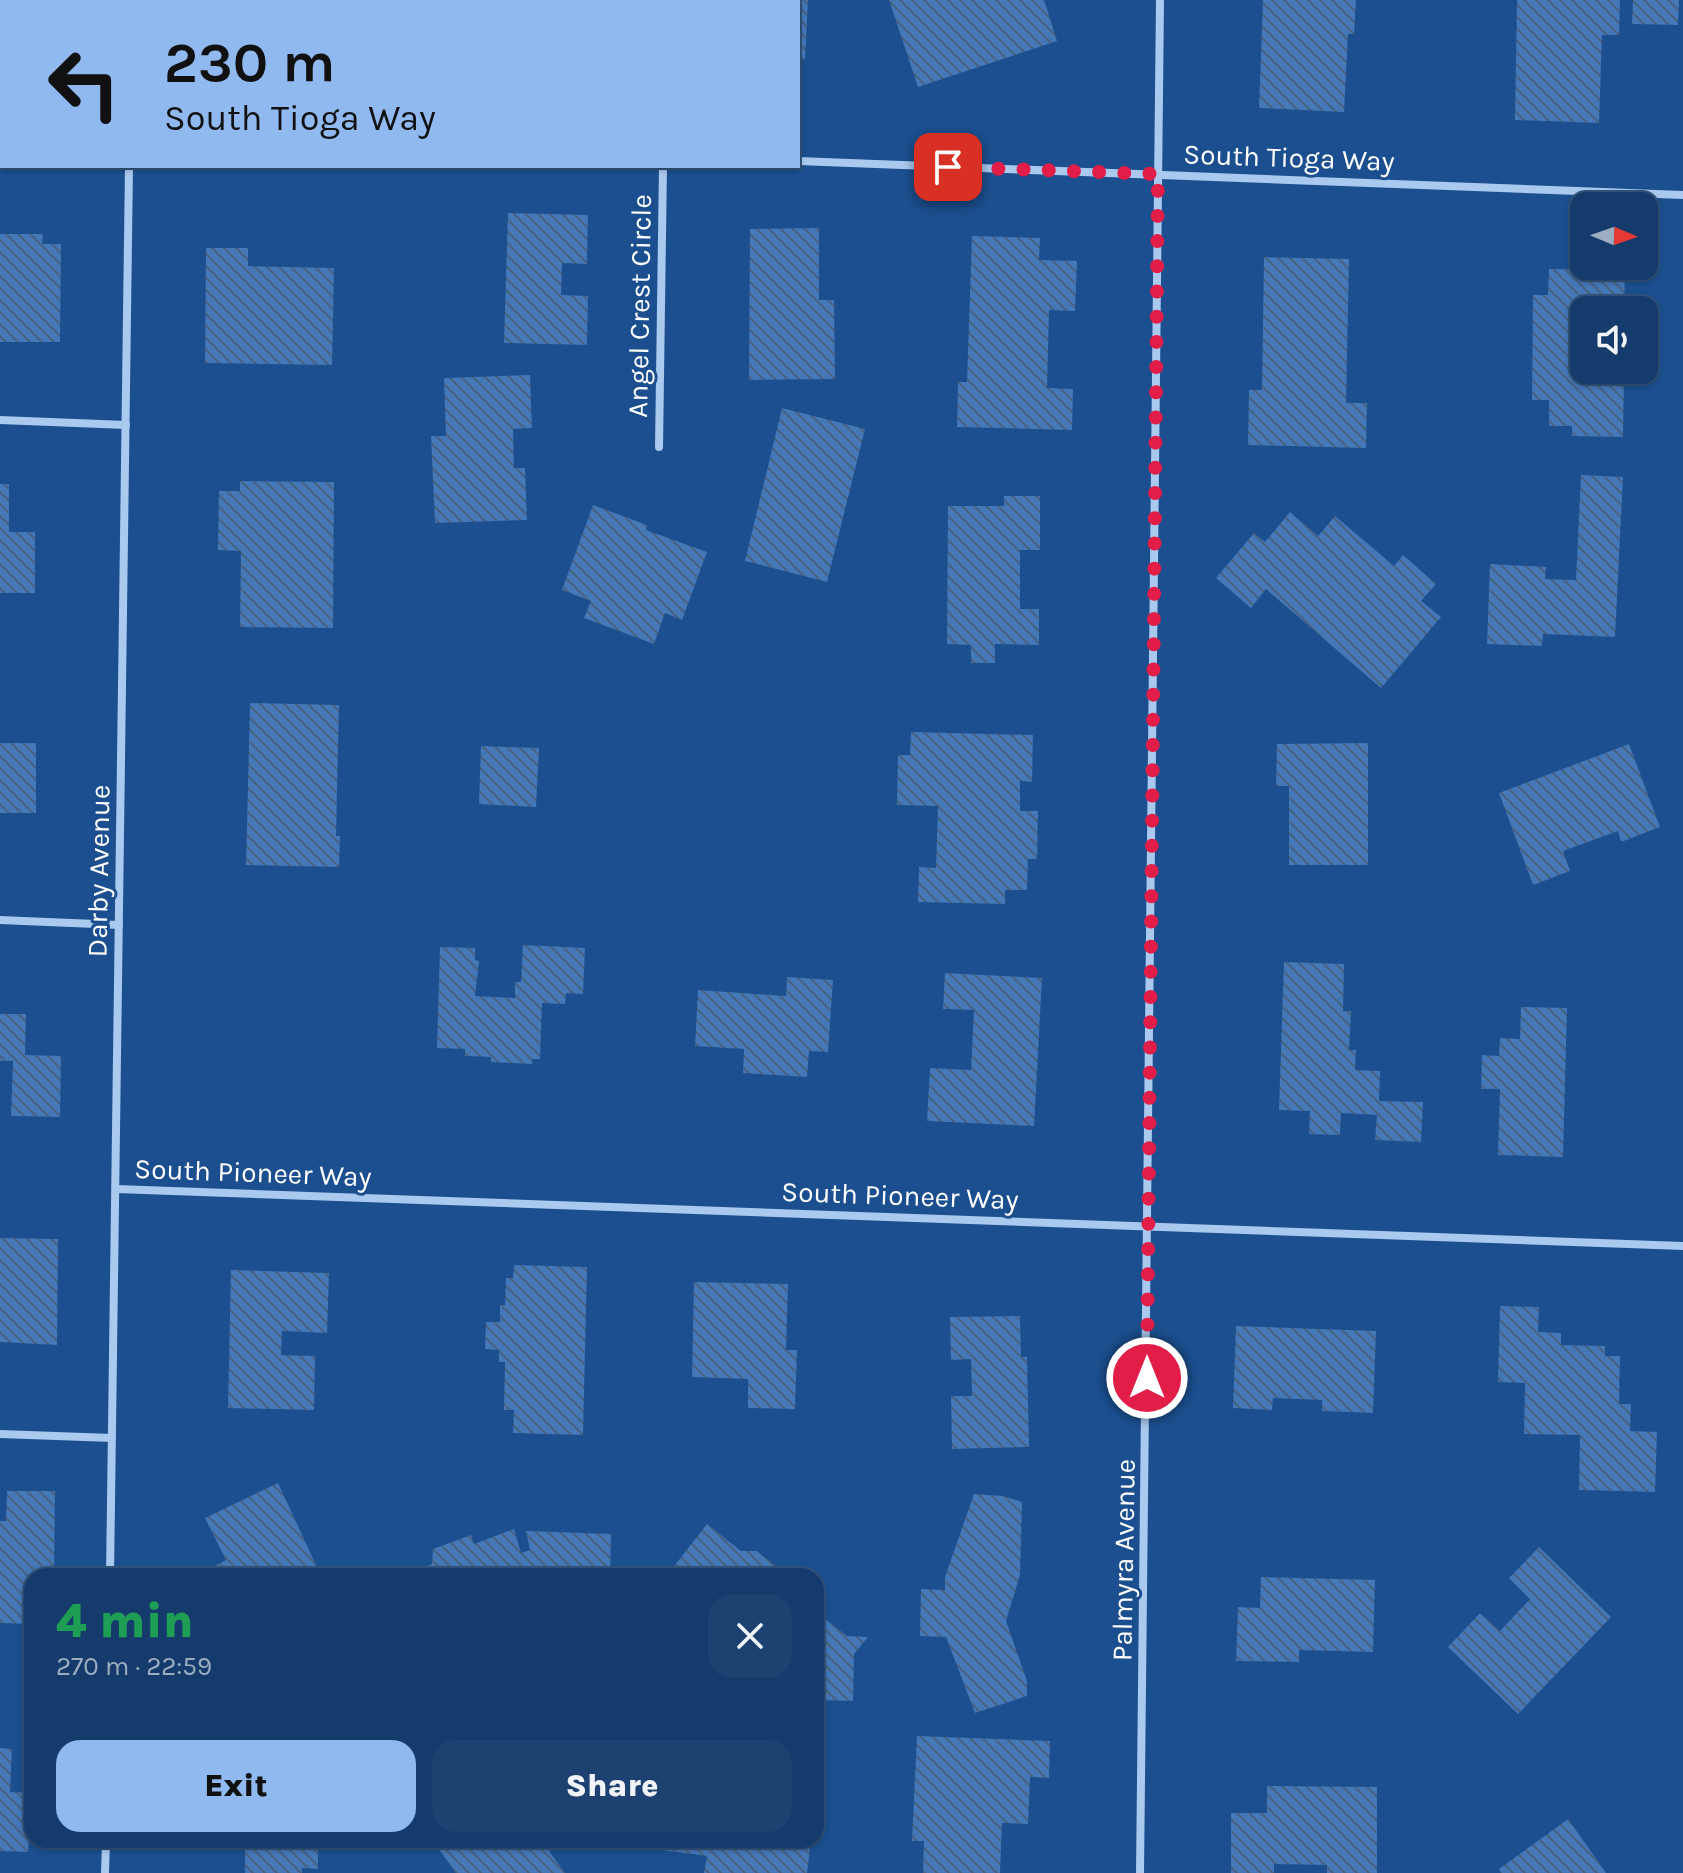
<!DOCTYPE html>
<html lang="en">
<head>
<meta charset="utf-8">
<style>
	:root { --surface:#143b6b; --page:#1d4271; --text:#f1f3f6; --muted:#9dadc1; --line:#33557e; --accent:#90b9f0 }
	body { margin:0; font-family:Karla,sans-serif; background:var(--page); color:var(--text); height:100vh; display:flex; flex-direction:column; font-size:30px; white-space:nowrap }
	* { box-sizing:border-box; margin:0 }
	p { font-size:26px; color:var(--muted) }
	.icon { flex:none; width:44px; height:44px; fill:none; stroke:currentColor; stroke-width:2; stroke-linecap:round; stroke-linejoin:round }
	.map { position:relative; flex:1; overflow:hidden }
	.sheet { position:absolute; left:24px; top:1568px; width:800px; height:280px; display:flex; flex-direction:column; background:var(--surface); border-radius:24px; box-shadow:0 2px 6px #0004,0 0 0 2px var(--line) }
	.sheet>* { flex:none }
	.hud { position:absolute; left:0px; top:0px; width:800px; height:168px; box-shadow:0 2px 6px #0004,0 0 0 2px var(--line); background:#90b9f0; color:#111; overflow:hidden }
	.needle { width:52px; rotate:92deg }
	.controls { position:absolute; left:1570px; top:192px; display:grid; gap:16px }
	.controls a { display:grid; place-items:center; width:88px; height:88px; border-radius:16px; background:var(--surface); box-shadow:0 2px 6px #0004,0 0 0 2px var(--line); font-size:40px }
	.pin { position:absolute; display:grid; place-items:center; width:68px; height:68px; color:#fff; margin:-34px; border-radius:16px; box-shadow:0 4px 12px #0006 }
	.me { position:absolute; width:88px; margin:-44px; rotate:0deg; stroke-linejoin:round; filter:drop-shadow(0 0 6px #0008) }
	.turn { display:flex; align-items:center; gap:28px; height:168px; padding:0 32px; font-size:36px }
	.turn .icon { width:104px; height:104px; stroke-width:2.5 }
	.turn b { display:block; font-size:56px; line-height:68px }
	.round { display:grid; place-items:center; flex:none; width:84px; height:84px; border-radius:24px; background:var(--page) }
	.head { display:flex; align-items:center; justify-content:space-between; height:136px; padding:0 32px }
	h1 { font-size:48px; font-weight:800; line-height:60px; color:#1e9e55 }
	.cta { display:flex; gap:16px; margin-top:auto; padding:16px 32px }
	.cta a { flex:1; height:92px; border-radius:24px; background:var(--accent); color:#111; font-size:32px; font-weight:800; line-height:92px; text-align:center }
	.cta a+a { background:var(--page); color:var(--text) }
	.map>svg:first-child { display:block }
	.building { fill:url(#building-back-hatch) }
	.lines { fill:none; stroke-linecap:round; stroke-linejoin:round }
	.street { stroke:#a9c9ee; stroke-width:8 }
	.route { stroke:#e11d48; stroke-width:14; stroke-dasharray:0 25.2 }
	.labels { text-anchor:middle; stroke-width:6; stroke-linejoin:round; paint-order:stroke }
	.street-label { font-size:28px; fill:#fff; stroke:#1b4f8f }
</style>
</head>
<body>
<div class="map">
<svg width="1683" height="1873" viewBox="0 0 1683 1873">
	<defs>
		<pattern id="building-back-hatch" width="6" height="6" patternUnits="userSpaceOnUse" patternTransform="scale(2)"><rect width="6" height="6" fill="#4478b7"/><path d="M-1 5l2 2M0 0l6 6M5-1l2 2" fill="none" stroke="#486282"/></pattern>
	</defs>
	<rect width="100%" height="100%" fill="#1b4f8f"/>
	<!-- building -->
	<g class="building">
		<path d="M 798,0 L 808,0 L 805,60 L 798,59 Z"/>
		<path d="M 889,0 L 1044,0 L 1057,41 L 918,87 Z"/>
		<path d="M 1263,0 L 1356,0 L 1354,34 L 1348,34 L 1344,112 L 1259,108 Z"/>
		<path d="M 1517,0 L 1620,0 L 1619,35 L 1602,35 L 1599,123 L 1515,120 Z"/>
		<path d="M 1633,0 L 1679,0 L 1678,25 L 1632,24 Z"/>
		<path d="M 508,213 L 588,215 L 587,264 L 562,263 L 561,295 L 588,296 L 587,345 L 504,343 Z"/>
		<path d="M 819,228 L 819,300 L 834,300 L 835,379 L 749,380 L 750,229 Z"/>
		<path d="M 0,234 L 43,234 L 42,244 L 61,244 L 60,342 L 0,342 Z"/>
		<path d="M 972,236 L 1040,238 L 1039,260 L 1077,261 L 1075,311 L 1049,310 L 1047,388 L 1073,389 L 1072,430 L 957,427 L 958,382 L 967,382 Z"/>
		<path d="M 206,248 L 248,248 L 248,266 L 334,268 L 332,365 L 205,363 Z"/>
		<path d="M 1264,257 L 1349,259 L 1346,403 L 1367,403 L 1366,448 L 1248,445 L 1249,390 L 1262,390 Z"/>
		<path d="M 1549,269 L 1625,270 L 1624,310 L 1584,310 L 1584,370 L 1624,370 L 1623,437 L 1572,436 L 1572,426 L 1549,426 L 1549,400 L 1532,400 L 1533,295 L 1548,295 Z"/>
		<path d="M 530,375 L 532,428 L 513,429 L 514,468 L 525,468 L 527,520 L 435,523 L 431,436 L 446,436 L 444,378 Z"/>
		<path d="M 782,408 L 865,429 L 827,582 L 745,561 Z"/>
		<path d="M 1581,475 L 1623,477 L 1615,637 L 1543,634 L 1542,646 L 1487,644 L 1490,564 L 1546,567 L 1545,579 L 1576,580 Z"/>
		<path d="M 240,481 L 334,482 L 333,628 L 240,627 L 241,551 L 218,550 L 219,491 L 240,491 Z"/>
		<path d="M 0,484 L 9,484 L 9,532 L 35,532 L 35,593 L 0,593 Z"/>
		<path d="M 1004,496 L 1040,496 L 1040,550 L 1020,550 L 1020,609 L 1039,609 L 1039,645 L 995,644 L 995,663 L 971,663 L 971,645 L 947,644 L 948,506 L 1004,506 Z"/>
		<path d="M 593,505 L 647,525 L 646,530 L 707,552 L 682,620 L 665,613 L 654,644 L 584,618 L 591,601 L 562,590 Z"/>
		<path d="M 1290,512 L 1318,536 L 1335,516 L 1394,566 L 1403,555 L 1436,584 L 1421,601 L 1441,617 L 1381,688 L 1266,589 L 1251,608 L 1216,578 L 1254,533 L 1265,542 Z"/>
		<path d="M 250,703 L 339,705 L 336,836 L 340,836 L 339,867 L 246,865 Z"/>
		<path d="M 911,732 L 1033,735 L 1032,782 L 1020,781 L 1020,811 L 1038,811 L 1037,859 L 1028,859 L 1027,890 L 1005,890 L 1005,904 L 918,902 L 919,867 L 936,868 L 938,806 L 897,805 L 898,755 L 910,755 Z"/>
		<rect x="0" y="743" width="36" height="70"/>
		<path d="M 1368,743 L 1368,865 L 1289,865 L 1289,786 L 1276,786 L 1277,744 Z"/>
		<path d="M 1629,744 L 1660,827 L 1621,842 L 1618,831 L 1563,851 L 1570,871 L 1533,885 L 1499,793 Z"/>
		<path d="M 481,746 L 539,748 L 536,807 L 479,804 Z"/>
		<path d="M 523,945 L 585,948 L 583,994 L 566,993 L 565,1004 L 542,1003 L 540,1059 L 532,1059 L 532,1064 L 491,1062 L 491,1057 L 465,1056 L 465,1049 L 437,1048 L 440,947 L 475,948 L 475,960 L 479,961 L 475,996 L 515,998 L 515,982 L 521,982 Z"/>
		<path d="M 1284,962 L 1344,964 L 1343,1011 L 1351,1011 L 1349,1050 L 1356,1050 L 1355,1070 L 1380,1071 L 1379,1101 L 1423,1102 L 1421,1142 L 1375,1140 L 1377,1115 L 1341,1113 L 1340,1135 L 1309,1134 L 1310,1111 L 1279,1110 Z"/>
		<path d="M 945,973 L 1042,978 L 1034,1126 L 927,1121 L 930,1068 L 971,1070 L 974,1010 L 943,1009 Z"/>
		<path d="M 787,977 L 833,980 L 828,1052 L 809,1051 L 807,1077 L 743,1073 L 744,1049 L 695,1046 L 698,990 L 786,996 Z"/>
		<path d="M 1521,1007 L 1567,1008 L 1563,1157 L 1498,1155 L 1500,1089 L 1481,1089 L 1482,1055 L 1499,1056 L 1500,1038 L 1520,1039 Z"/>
		<path d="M 0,1014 L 26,1014 L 25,1055 L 61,1056 L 60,1117 L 11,1116 L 13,1061 L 0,1061 Z"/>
		<path d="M 0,1238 L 58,1239 L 57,1345 L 0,1342 Z"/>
		<path d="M 514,1265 L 587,1267 L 583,1435 L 513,1433 L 514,1410 L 504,1410 L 505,1362 L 499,1362 L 499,1350 L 485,1349 L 486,1322 L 500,1322 L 500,1305 L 505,1305 L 506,1278 L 513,1278 Z"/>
		<path d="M 231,1270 L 329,1273 L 327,1333 L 282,1331 L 281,1355 L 315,1356 L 314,1410 L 228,1408 Z"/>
		<path d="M 694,1282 L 788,1284 L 786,1350 L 797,1350 L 795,1409 L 748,1408 L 748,1379 L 692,1377 Z"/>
		<path d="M 1500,1306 L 1539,1307 L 1538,1332 L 1561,1333 L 1561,1345 L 1605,1346 L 1605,1356 L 1620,1356 L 1619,1404 L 1631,1404 L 1630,1431 L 1657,1432 L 1655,1492 L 1579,1490 L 1580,1435 L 1524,1434 L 1525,1383 L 1498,1382 Z"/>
		<path d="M 1020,1316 L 1021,1357 L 1027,1357 L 1029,1447 L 952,1449 L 951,1396 L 972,1396 L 971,1359 L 951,1360 L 950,1317 Z"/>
		<path d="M 1236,1326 L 1376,1331 L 1373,1413 L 1322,1411 L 1322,1400 L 1273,1398 L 1272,1410 L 1233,1408 Z"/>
		<path d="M 278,1483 L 321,1576 L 220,1576 L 215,1566 L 226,1560 L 205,1518 Z"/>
		<path d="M 7,1491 L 55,1491 L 54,1576 L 32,1576 L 32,1624 L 0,1623 L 0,1521 L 6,1521 Z"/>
		<path d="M 974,1494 L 1003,1496 L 1022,1502 L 1020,1575 L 1006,1621 L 1027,1681 L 1027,1696 L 975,1713 L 946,1637 L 920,1636 L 921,1589 L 945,1590 L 945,1577 Z"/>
		<path d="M 707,1524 L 741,1551 L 757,1551 L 788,1576 L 671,1576 L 668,1574 Z"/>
		<path d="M 514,1529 L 521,1553 L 530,1550 L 526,1531 L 611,1534 L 610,1576 L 409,1576 L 408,1573 L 432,1564 L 433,1549 L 471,1535 L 474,1544 Z"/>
		<path d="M 1539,1547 L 1611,1617 L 1518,1714 L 1448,1647 L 1480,1613 L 1500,1631 L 1530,1599 L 1509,1578 Z"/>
		<path d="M 1261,1577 L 1375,1580 L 1373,1652 L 1299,1650 L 1299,1662 L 1236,1661 L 1238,1607 L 1260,1608 Z"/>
		<path d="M 816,1612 L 847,1636 L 868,1637 L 854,1654 L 853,1701 L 816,1700 Z"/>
		<path d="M 917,1736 L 1050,1741 L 1049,1778 L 1030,1777 L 1028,1824 L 1002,1823 L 1000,1873 L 923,1873 L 924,1841 L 912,1841 Z"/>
		<path d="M 0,1748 L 12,1749 L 10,1792 L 31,1793 L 28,1852 L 0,1851 Z"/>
		<path d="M 1267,1786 L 1377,1787 L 1377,1873 L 1327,1873 L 1327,1865 L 1274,1864 L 1274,1873 L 1231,1873 L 1231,1813 L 1267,1813 Z"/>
		<path d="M 1568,1819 L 1606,1873 L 1501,1873 L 1499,1869 Z"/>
		<path d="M 245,1840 L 318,1840 L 318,1869 L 302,1868 L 302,1873 L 245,1873 Z"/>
		<path d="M 443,1840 L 564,1840 L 549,1851 L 565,1873 L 456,1873 L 436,1845 Z"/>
		<path d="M 664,1840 L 811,1840 L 807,1873 L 704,1873 L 707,1856 L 662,1850 Z"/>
	</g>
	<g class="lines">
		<!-- street -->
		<g class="street">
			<path d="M 131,2 L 131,0"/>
			<path d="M 648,2 L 648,0"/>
			<path d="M 0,132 L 2,132"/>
			<path d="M 798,161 L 1683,195"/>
			<path d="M 0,420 L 126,425"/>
			<path d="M 659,447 L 663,166"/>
			<path d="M 0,920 L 119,925"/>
			<path d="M 116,1189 L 1683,1246"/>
			<path d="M 0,1434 L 112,1438"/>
			<path d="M 110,1576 L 129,166"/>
			<path d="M 105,1873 L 106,1840"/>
			<path d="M 1140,1873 L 1160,0"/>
		</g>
	</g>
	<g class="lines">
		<!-- route -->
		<path class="route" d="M 948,167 L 1158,174 L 1147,1378"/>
	</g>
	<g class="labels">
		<!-- street labels -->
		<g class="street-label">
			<text transform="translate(1289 157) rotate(2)" y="10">South Tioga Way</text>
			<text transform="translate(639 306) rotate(-89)" y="10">Angel Crest Circle</text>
			<text transform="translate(98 871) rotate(-89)" y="10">Darby Avenue</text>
			<text transform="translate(253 1172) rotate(2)" y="10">South Pioneer Way</text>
			<text transform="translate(900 1195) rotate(2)" y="10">South Pioneer Way</text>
			<text transform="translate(1123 1560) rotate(-89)" y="10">Palmyra Avenue</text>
		</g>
	</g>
</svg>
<div class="controls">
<a><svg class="needle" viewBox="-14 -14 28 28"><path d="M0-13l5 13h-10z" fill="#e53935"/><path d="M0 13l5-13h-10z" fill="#9dadc1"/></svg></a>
<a><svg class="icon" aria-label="sound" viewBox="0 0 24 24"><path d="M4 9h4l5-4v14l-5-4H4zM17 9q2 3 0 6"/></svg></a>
</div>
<div class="pin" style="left:948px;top:167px;background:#d93025"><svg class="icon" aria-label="arrive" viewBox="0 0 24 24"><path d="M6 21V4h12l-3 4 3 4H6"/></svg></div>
<svg class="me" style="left:1147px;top:1378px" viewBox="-20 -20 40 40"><circle r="17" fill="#e11d48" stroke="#fff" stroke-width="3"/><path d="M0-11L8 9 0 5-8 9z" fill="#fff"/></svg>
<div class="hud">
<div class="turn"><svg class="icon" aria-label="left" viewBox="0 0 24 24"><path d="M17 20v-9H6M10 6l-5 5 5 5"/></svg><div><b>230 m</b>South Tioga Way</div></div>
</div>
<section class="sheet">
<div class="head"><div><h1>4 min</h1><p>270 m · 22:59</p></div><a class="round"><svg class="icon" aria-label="close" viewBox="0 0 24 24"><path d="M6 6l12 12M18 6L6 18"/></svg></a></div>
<div class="cta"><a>Exit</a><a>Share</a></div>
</section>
</div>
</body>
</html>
